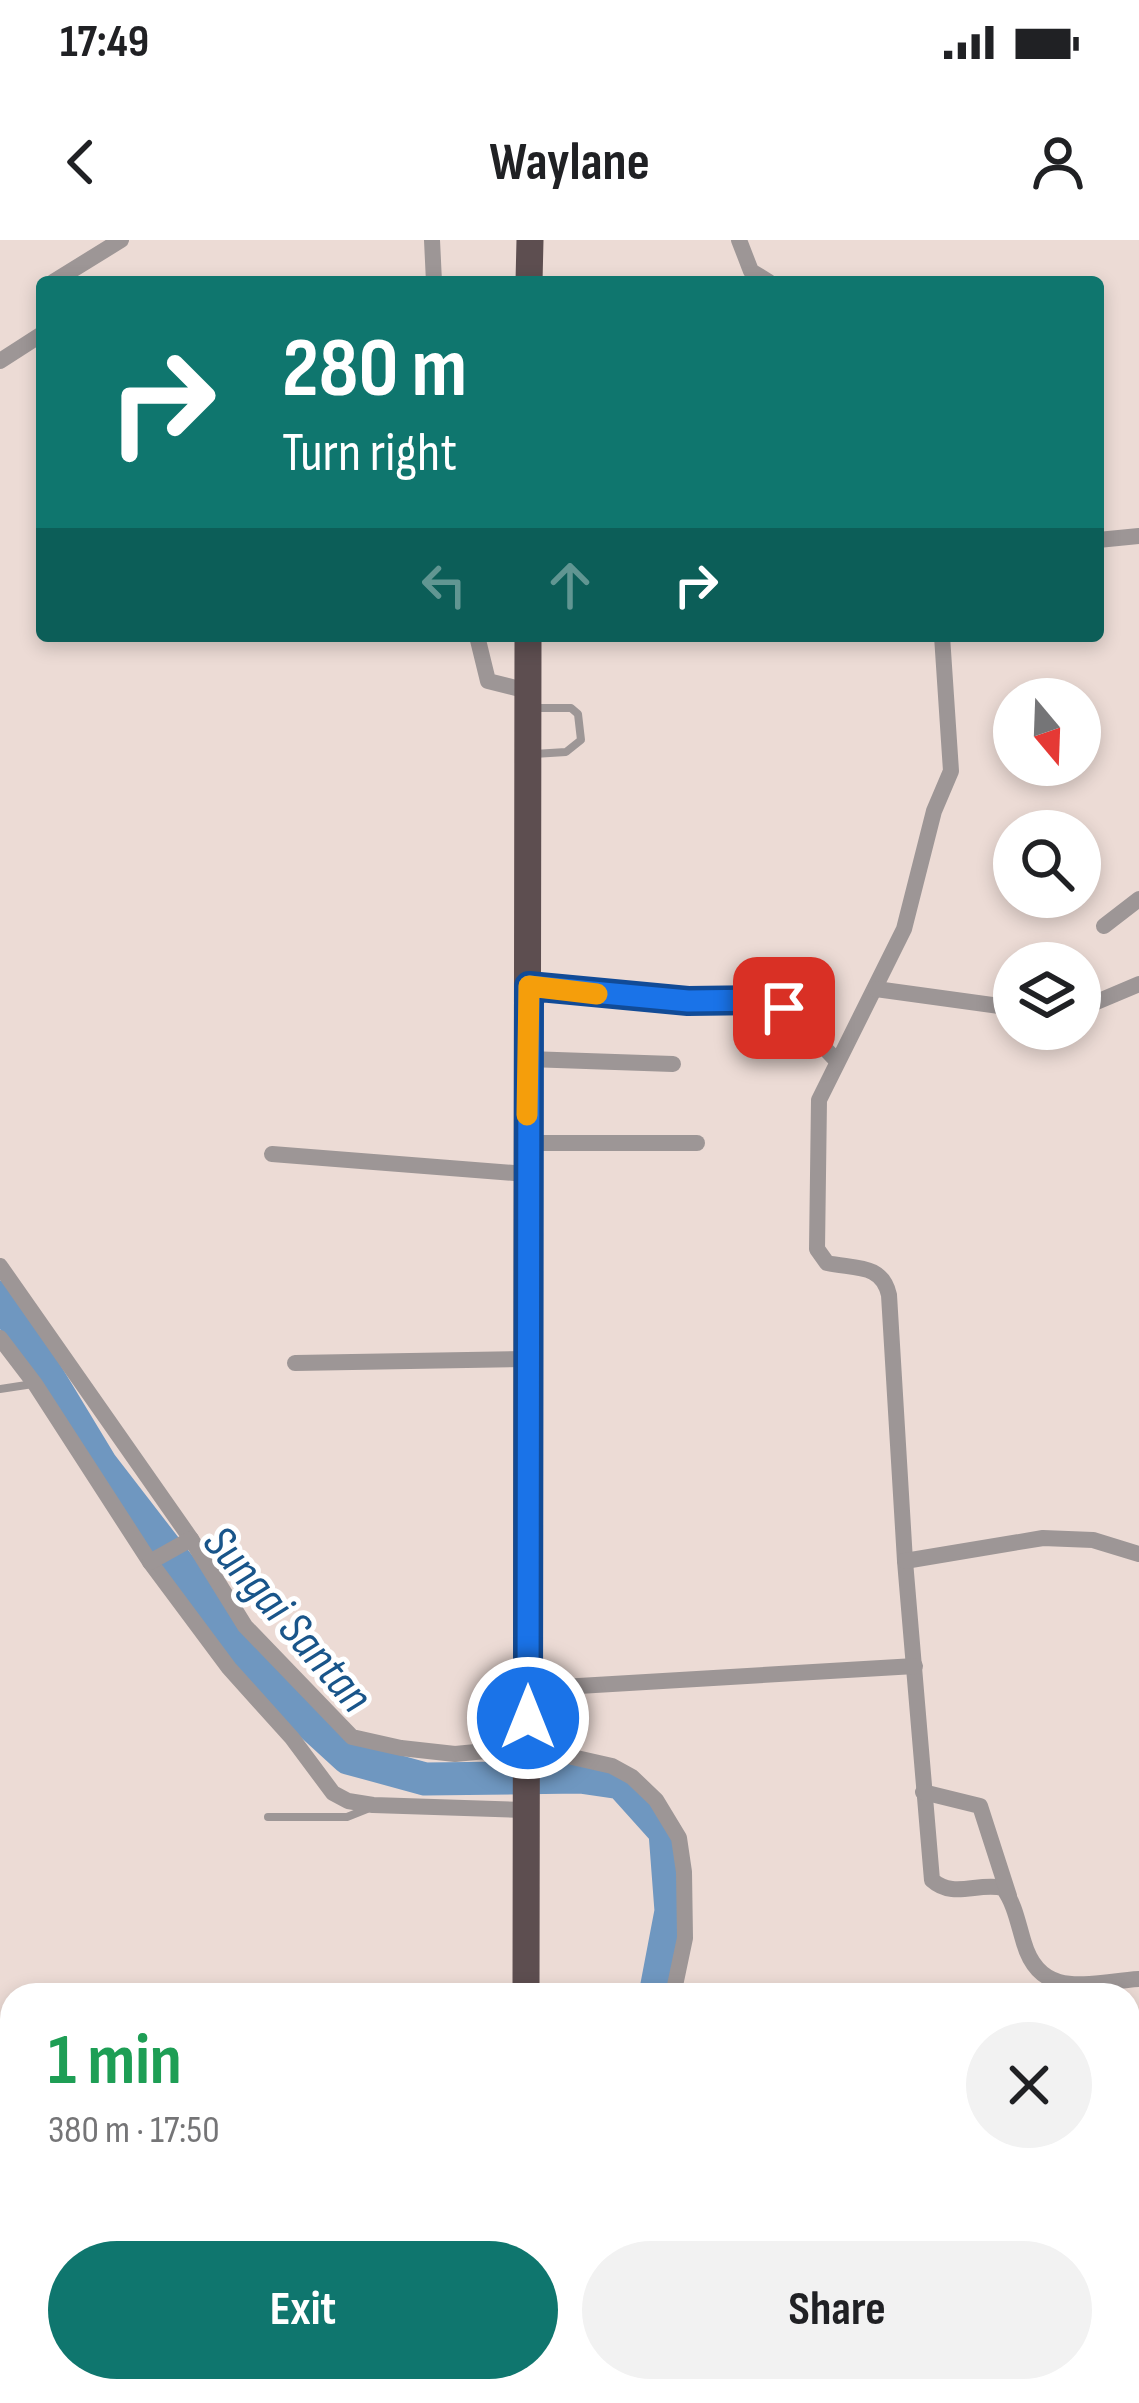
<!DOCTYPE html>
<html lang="en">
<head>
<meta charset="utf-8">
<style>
	:root { --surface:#fff; --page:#f2f2f2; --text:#202124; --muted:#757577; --accent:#0f766e }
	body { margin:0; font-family:"Sofia Sans Condensed",sans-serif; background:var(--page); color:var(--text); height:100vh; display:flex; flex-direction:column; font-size:45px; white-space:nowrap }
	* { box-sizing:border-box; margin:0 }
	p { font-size:39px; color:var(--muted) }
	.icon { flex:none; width:66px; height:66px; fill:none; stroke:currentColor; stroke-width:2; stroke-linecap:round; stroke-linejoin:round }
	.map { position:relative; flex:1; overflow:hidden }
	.sheet { position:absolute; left:0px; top:1743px; width:1140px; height:420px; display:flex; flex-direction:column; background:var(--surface); border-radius:36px 36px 0 0; box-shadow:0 6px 18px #0003 }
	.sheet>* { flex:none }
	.top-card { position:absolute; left:36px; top:36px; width:1068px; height:366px; border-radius:12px; box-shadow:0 6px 18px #0003; background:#0f766e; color:#fff; overflow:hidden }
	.needle { width:78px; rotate:161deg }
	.tools { position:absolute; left:993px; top:438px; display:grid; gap:24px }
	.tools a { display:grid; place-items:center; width:108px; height:108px; border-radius:50%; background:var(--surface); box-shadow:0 6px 18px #0003; font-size:60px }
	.pin { position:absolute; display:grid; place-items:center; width:102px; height:102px; color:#fff; margin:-51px; border-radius:24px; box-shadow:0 6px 18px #0006 }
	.me { position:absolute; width:132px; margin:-66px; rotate:0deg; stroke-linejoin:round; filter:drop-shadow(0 0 9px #0008) }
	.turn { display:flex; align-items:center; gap:42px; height:252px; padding:0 48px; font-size:54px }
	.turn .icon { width:156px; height:156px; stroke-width:2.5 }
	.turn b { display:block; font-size:84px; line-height:102px }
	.lanes { display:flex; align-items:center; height:114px; padding:0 48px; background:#0003; justify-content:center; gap:60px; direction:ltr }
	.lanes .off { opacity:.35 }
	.round { display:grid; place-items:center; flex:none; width:126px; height:126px; border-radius:63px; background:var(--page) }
	.summary { display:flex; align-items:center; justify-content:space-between; height:204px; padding:0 48px }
	h1 { font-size:72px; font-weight:700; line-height:90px; color:#1e9e55 }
	.primary-button { display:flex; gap:24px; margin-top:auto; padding:24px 48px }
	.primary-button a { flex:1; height:138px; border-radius:72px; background:var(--accent); color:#fff; font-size:48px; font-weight:700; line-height:138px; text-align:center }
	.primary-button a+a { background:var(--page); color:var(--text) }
	.status { display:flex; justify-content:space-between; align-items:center; height:84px; padding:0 60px; background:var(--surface); direction:ltr }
	.status svg { height:33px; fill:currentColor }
	header { display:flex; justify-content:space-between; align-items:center; height:156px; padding:0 48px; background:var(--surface); font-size:54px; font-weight:700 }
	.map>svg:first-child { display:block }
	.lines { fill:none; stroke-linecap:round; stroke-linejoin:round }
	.river { stroke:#6f97c0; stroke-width:33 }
	.service { stroke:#9d9696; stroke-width:8 }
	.minor { stroke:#9d9696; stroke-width:16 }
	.trunk { stroke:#5d4e50; stroke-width:27 }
	.route-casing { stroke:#114b97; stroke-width:30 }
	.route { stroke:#1a73e8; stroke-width:21 }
	.slow { stroke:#f59e0b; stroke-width:21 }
	.labels { text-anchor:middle; stroke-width:10; stroke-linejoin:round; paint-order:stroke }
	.water-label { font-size:48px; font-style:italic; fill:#19558a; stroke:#fff }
</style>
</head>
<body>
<div class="status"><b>17:49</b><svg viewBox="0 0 49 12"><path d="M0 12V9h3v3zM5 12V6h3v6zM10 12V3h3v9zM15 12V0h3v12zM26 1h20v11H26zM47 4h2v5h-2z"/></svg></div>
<header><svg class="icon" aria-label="back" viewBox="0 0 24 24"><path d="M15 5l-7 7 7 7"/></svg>Waylane<svg class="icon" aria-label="person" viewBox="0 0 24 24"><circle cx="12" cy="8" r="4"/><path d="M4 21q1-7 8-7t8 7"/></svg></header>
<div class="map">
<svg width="1139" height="2163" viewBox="0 0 1139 2163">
	<rect width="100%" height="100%" fill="#ecdbd5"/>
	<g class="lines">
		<!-- river -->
		<g class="river">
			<path d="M 0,1057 L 101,1224 L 279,1455 L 348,1518 L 425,1539 L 580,1537 L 621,1543 L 665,1592 L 671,1671 L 655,1755"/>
			<path d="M 775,2151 L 782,2163"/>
		</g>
		<!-- service -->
		<g class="service">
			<path d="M 534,514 L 566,512 L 581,500 L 578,474 L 571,468 L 536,468"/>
			<path d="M 0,1149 L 33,1144"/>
			<path d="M 268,1577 L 347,1577 L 367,1569"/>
		</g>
		<!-- minor -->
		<g class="minor">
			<path d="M 432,0 L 434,42"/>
			<path d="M 739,0 L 751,31 L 769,42"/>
			<path d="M 53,42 L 121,0"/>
			<path d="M 0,121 L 42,94"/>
			<path d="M 1098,300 L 1139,296"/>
			<path d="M 477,396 L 488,441 L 528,451"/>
			<path d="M 942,396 L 951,531 L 934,571 L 904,689 L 819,860 L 817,1009 L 827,1023 C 854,1029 882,1023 889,1055 L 905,1321 L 932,1640 C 953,1659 978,1642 1003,1648 C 1015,1664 1018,1684 1024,1703 C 1041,1761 1090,1742 1139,1739"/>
			<path d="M 1104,686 L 1139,659"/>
			<path d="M 529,746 L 639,758 L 763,760 L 792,774 L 836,820"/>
			<path d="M 876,749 L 1014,768"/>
			<path d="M 1080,769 L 1139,744"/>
			<path d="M 528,819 L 673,824"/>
			<path d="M 527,903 L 697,903"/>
			<path d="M 272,914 L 527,934"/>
			<path d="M 0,1026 L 191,1299 L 245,1386 L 352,1497 L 401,1508 L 455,1514 L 528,1507 L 612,1526 L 632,1537 L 656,1560 L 679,1598 L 684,1632 L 685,1698 L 673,1755"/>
			<path d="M 0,1098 L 35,1144 L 150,1322 L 229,1428 L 292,1498 L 333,1553 L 348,1561 L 373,1565 L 526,1570"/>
			<path d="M 295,1123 L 527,1119"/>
			<path d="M 905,1321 L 1043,1298 L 1093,1300 L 1139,1314"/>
			<path d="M 150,1322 L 191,1299"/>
			<path d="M 528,1449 L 915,1426"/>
			<path d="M 923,1552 L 980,1566 L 1009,1656"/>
			<path d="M 809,2151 L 810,2163"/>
			<path d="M 155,2163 L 155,2151"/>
		</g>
		<!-- trunk -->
		<g class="trunk">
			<path d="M 529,42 L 530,0"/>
			<path d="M 526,1755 L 528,396"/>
			<path d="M 525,2163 L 525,2151"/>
		</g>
	</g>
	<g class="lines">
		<!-- route casing -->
		<g class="route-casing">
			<path id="route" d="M 528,1478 L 529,746 L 688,761 L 764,760 L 784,768"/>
		</g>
		<!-- route -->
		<use href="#route" class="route"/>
		<!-- slow -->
		<path class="slow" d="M 527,875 L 529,746 L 597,754"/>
	</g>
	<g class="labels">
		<!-- water labels -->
		<g class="water-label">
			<text transform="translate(289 1378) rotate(49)" y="17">Sungai Santan</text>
		</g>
	</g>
</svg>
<div class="tools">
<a><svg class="needle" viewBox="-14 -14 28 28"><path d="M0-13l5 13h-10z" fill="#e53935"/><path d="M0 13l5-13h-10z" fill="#757577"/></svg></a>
<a><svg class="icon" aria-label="search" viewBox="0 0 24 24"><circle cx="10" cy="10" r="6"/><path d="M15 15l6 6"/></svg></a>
<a><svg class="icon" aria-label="layers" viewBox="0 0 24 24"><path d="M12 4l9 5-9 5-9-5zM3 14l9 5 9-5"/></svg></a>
</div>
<div class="pin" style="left:784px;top:768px;background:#d93025"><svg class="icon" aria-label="arrive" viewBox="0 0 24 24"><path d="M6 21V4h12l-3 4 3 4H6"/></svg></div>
<svg class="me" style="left:528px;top:1478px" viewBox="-20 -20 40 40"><circle r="17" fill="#1a73e8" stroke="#fff" stroke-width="3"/><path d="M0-11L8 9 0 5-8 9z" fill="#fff"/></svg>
<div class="top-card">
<div class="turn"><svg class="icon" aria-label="right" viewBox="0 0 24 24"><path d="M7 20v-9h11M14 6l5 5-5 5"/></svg><div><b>280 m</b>Turn right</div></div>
<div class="lanes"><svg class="icon off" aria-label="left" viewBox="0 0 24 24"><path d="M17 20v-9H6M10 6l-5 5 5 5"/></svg><svg class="icon off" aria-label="ahead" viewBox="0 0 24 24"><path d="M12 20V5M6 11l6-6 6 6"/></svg><svg class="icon" aria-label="right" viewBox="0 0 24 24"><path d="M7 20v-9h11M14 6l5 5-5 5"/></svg></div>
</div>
<section class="sheet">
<div class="summary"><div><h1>1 min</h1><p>380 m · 17:50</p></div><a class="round"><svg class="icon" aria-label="close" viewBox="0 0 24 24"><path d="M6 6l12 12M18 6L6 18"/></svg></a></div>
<div class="primary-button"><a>Exit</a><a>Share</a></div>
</section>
</div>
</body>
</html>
